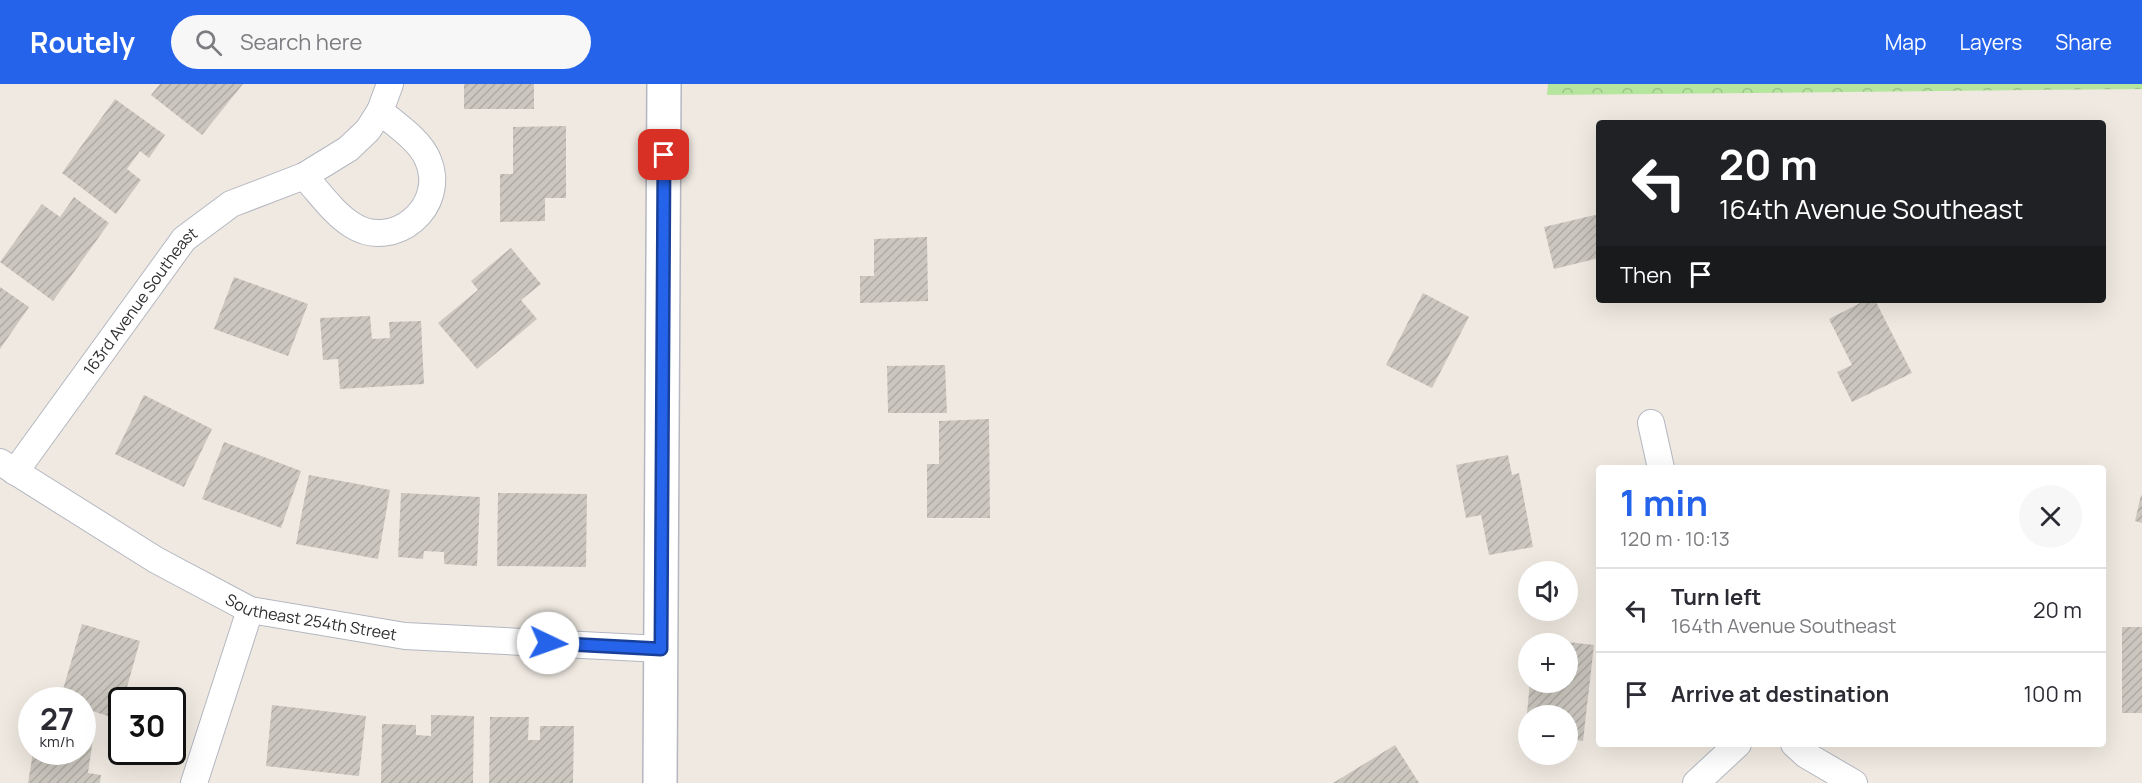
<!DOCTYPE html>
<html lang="en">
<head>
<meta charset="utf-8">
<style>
	:root { --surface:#fff; --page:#f7f7f7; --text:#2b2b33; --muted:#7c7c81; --line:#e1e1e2; --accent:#2563eb }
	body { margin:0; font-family:Manrope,sans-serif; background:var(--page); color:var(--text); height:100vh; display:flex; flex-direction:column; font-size:22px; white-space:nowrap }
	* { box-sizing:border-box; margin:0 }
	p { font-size:20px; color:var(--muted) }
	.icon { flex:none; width:33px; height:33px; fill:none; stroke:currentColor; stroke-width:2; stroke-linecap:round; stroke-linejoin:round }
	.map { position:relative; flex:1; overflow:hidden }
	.panel { position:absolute; left:1596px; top:381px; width:510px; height:282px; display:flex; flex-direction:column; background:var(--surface); border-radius:6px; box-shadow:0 6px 24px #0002 }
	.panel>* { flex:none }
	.hud { position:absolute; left:1596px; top:36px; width:510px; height:183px; border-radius:6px; box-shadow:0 6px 24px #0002; background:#202124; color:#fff; overflow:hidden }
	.fabs { position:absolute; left:1518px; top:477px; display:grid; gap:12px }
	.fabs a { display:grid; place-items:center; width:60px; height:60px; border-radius:50%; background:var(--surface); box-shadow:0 6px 24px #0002; font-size:30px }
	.speed { position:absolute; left:18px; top:603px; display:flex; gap:12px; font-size:30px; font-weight:700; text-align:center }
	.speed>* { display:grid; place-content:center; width:78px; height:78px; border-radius:50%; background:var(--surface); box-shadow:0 6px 24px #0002; line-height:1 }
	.speed small { font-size:15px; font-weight:400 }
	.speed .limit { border:3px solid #111; border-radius:9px; background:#fff; color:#111 }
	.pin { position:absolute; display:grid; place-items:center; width:51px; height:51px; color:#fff; margin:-26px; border-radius:12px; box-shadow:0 3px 9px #0006 }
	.me { position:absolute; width:66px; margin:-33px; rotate:93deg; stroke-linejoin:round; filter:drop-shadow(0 0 4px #0008) }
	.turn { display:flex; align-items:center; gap:21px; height:126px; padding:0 24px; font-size:27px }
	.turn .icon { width:78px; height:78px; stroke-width:2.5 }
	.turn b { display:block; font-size:42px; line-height:51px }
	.then { display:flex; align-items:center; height:57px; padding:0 24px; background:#0003; gap:12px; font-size:22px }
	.round { display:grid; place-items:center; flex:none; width:63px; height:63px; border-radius:32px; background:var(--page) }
	.overview { display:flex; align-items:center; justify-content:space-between; height:102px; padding:0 24px }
	h1 { font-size:36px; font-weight:700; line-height:45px; color:var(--accent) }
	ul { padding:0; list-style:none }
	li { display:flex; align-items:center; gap:18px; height:84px; padding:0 24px; border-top:2px solid var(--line) }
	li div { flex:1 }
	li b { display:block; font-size:22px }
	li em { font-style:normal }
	header { display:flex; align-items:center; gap:36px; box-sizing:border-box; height:84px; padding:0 30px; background:var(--accent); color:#fff }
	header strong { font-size:28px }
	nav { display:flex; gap:33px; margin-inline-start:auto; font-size:21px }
	.search { width:420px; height:54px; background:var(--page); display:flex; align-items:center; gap:15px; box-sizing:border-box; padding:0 21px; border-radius:33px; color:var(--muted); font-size:22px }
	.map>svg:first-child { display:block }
	.forest { fill:url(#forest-crowns) }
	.building { fill:url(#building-hatch) }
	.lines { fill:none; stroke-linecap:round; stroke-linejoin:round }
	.minor-casing { stroke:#b4b7c1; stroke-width:28 }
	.tertiary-casing { stroke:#b4b7c1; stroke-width:36 }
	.minor { stroke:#fff; stroke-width:26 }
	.tertiary { stroke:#fff; stroke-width:33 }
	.route-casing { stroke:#184099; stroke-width:15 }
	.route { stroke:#2563eb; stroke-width:10 }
	.labels { text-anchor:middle; stroke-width:6; stroke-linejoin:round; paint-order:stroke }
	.street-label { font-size:16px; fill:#2e2e2e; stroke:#fff }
</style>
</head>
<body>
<header>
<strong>Routely</strong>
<div class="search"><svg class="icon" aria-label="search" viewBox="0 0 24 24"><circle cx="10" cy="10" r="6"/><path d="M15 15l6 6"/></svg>Search here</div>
<nav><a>Map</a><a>Layers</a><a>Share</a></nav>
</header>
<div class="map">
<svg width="2142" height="699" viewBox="0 0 2142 699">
	<defs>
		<pattern id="forest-crowns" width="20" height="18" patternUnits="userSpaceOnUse" patternTransform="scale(1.5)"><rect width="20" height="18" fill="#b6e59e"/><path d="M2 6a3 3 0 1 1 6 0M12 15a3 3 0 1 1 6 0" fill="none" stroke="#9dc588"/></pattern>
		<pattern id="building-hatch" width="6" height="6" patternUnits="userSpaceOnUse" patternTransform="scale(1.5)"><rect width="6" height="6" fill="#cbc7bf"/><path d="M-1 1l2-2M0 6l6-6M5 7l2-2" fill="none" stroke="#afaba4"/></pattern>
	</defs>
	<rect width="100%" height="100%" fill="#efe9e1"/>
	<!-- forest -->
	<path class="forest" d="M 1548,0 L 2142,0 L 2142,5 L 1547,11 Z"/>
	<!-- building -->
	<g class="building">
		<path d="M 160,0 L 243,0 L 202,51 L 151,11 Z"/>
		<rect x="464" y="0" width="70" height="25"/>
		<path d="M 115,15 L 165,51 L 149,74 L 140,67 L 127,85 L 141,96 L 116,130 L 62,89 Z"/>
		<path d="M 566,42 L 566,114 L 545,114 L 545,137 L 500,138 L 500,90 L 513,90 L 513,43 Z"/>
		<path d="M 74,113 L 109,139 L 53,217 L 0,178 L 42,120 L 60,133 Z"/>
		<path d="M 1599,130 L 1599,174 L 1554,185 L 1544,143 Z"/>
		<path d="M 927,153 L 928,217 L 860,219 L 860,192 L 874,192 L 874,155 Z"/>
		<path d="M 511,164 L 541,200 L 521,216 L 537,235 L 477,285 L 438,239 L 478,206 L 471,197 Z"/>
		<path d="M 234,193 L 308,220 L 288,272 L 214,245 Z"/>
		<path d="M 0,203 L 29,223 L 0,265 Z"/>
		<path d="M 1423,209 L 1469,233 L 1432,304 L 1386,281 Z"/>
		<path d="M 1866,216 L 1875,216 L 1912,289 L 1852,318 L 1837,288 L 1852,281 L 1829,235 Z"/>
		<path d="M 370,232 L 372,255 L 390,254 L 389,238 L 421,237 L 424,300 L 340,305 L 338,275 L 323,276 L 320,234 Z"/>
		<path d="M 945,281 L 947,329 L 888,329 L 887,282 Z"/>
		<path d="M 144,311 L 212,345 L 184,403 L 115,370 Z"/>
		<path d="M 989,335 L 990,434 L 927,434 L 927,380 L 939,380 L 939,337 Z"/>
		<path d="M 224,358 L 301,387 L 281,444 L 202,415 Z"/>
		<path d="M 1508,371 L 1512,391 L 1519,389 L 1533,463 L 1489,471 L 1481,431 L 1466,434 L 1456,381 Z"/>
		<path d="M 309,391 L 390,406 L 378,475 L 296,460 Z"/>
		<path d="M 401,409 L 480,413 L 477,482 L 444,480 L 444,468 L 424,467 L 423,475 L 398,473 Z"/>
		<path d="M 498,409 L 587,410 L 586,483 L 497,482 Z"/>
		<path d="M 2141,411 L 2142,412 L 2142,439 L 2135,437 Z"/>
		<path d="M 82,540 L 140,557 L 118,635 L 82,624 L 82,616 L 60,616 Z"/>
		<rect x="2122" y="543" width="20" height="86"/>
		<path d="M 1535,555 L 1567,558 L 1567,560 L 1535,560 Z"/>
		<path d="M 1568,558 L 1594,561 L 1583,657 L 1568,655 L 1568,632 L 1528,632 L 1528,651 L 1525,650 L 1530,598 L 1568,598 Z"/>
		<path d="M 272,621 L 366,632 L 359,692 L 266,682 Z"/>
		<path d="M 431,631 L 474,632 L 473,699 L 381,699 L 382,640 L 416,641 L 416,651 L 431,652 Z"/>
		<path d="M 490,633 L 529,633 L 528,656 L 540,656 L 540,642 L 574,642 L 573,699 L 489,699 Z"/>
		<path d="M 82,646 L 94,648 L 88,689 L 101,691 L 100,699 L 28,699 L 33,668 L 82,668 Z"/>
		<path d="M 1395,661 L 1419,699 L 1333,699 Z"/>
	</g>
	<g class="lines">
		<!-- minor casing -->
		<g class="minor-casing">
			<g id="minor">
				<path d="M 304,92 C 319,108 333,129 352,141 C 394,168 448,122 428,76 C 420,56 396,41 380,27"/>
				<path d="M 1651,339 L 1661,384"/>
				<path id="s1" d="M 0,378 L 156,476 L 250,526 L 405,552 L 661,565"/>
				<path id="s2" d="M 15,388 L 184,155 L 231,120 L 304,92 L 348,65 L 368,46 L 380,27 L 390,0"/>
				<path d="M 1794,660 L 1806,671 L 1854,699"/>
				<path d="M 194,699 L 250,526"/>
				<path d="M 1696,699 L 1738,660"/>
			</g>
		</g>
		<!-- tertiary casing -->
		<g class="tertiary-casing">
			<path id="tertiary" d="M 660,699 L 664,0"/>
		</g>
		<!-- minor -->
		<use href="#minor" class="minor"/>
		<!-- tertiary -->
		<use href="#tertiary" class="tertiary"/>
	</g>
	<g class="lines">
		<!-- route casing -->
		<g class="route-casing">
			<path id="route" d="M 548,559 L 661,565 L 664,71"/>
		</g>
		<!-- route -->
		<use href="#route" class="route"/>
	</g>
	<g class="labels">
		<!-- street labels -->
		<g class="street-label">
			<text dy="6" stroke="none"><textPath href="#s2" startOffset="212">163rd Avenue Southeast</textPath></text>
			<text dy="6" stroke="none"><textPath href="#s1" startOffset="352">Southeast 254th Street</textPath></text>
		</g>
	</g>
</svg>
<div class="fabs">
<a><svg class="icon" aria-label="sound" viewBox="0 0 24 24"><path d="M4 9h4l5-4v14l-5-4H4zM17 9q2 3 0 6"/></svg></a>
<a>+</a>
<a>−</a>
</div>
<div class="speed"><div>27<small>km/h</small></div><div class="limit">30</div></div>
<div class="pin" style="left:664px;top:71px;background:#d93025"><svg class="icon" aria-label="arrive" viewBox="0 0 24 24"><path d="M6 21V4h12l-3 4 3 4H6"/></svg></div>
<svg class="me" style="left:548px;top:559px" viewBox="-20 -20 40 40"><circle r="19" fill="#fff"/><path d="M0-13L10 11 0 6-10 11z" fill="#2563eb"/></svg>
<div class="hud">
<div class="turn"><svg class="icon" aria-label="left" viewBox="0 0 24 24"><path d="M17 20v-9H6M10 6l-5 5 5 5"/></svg><div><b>20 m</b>164th Avenue Southeast</div></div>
<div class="then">Then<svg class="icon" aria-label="arrive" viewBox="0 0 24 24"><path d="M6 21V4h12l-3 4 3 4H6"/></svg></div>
</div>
<section class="panel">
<div class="overview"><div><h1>1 min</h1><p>120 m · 10:13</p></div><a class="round"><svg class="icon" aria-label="close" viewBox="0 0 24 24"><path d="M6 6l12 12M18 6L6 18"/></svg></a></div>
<ul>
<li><svg class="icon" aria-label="left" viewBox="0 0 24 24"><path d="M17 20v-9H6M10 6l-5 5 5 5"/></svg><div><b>Turn left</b><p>164th Avenue Southeast</p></div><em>20 m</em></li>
<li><svg class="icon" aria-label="arrive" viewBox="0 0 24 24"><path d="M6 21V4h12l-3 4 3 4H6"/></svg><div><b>Arrive at destination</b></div><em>100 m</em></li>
</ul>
</section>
</div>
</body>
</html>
